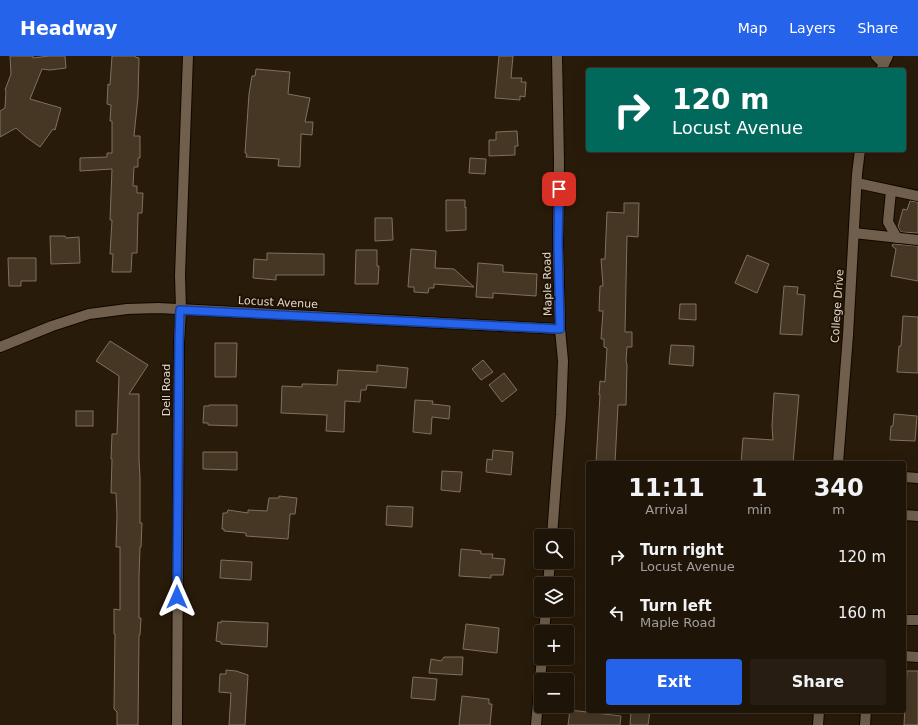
<!DOCTYPE html>
<html lang="en">
<head>
<meta charset="utf-8">
<style>
	:root { --surface:#1f1408; --page:#271d12; --text:#f1f3f6; --muted:#a19e9c; --line:#3c3329; --accent:#2563eb }
	body { margin:0; font-family:"DejaVu Sans",sans-serif; background:var(--page); color:var(--text); height:100vh; display:flex; flex-direction:column; font-size:15px; white-space:nowrap }
	* { box-sizing:border-box; margin:0 }
	p { font-size:13px; color:var(--muted) }
	.icon { flex:none; width:22px; height:22px; fill:none; stroke:currentColor; stroke-width:2; stroke-linecap:round; stroke-linejoin:round }
	.map { position:relative; flex:1; overflow:hidden }
	.drawer { position:absolute; left:586px; top:405px; width:320px; height:252px; display:flex; flex-direction:column; background:var(--surface); border-radius:4px; box-shadow:0 4px 16px #0002,0 0 0 1px var(--line) }
	.drawer>* { flex:none }
	.guide { position:absolute; left:586px; top:12px; width:320px; height:84px; border-radius:4px; box-shadow:0 4px 16px #0002,0 0 0 1px var(--line); background:#00695c; color:#fff; overflow:hidden }
	.fabs { position:absolute; left:534px; top:473px; display:grid; gap:8px }
	.fabs a { display:grid; place-items:center; width:40px; height:40px; border-radius:4px; background:var(--surface); box-shadow:0 4px 16px #0002,0 0 0 1px var(--line); font-size:20px }
	.pin { position:absolute; display:grid; place-items:center; width:34px; height:34px; color:#fff; margin:-17px; border-radius:8px; box-shadow:0 2px 6px #0006 }
	.me { position:absolute; width:44px; margin:-22px; rotate:0deg; stroke-linejoin:round; filter:drop-shadow(0 0 3px #0008) }
	.turn { display:flex; align-items:center; gap:14px; height:84px; padding:0 20px; font-size:18px }
	.turn .icon { width:52px; height:52px; stroke-width:2.5 }
	.turn b { display:block; font-size:28px; line-height:34px }
	.eta { display:flex; justify-content:space-evenly; align-items:center; height:68px; text-align:center }
	.eta b { font-size:24px; font-weight:600; line-height:28px }
	.cta { display:flex; gap:8px; margin-top:auto; padding:8px 20px }
	.cta a { flex:1; height:46px; border-radius:4px; background:var(--accent); color:#fff; font-size:16px; font-weight:600; line-height:46px; text-align:center }
	.cta a+a { background:var(--page); color:var(--text) }
	ul { padding:0; list-style:none }
	li { display:flex; align-items:center; gap:12px; height:56px; padding:0 20px }
	li div { flex:1 }
	li b { display:block; font-size:15px }
	li em { font-style:normal }
	header { display:flex; align-items:center; gap:24px; box-sizing:border-box; height:56px; padding:0 20px; background:var(--accent); color:#fff }
	header strong { font-size:19px }
	nav { display:flex; gap:22px; margin-inline-start:auto; font-size:14px }
	.map>svg:first-child { display:block }
	.building { fill:#463725; stroke:#80705d }
	.lines { fill:none; stroke-linecap:round; stroke-linejoin:round }
	.minor-casing { stroke:#110600; stroke-width:12 }
	.minor { stroke:#6f5f4c; stroke-width:10 }
	.route-casing { stroke:#184099; stroke-width:10 }
	.route { stroke:#2563eb; stroke-width:7 }
	.labels { text-anchor:middle; stroke-width:4; stroke-linejoin:round; paint-order:stroke }
	.street-label { font-size:11px; fill:#e1d8cd; stroke:#1f1203 }
</style>
</head>
<body>
<header>
<strong>Headway</strong>
<nav><a>Map</a><a>Layers</a><a>Share</a></nav>
</header>
<div class="map">
<svg width="918" height="669" viewBox="0 0 918 669">
	<rect width="100%" height="100%" fill="#291b0a"/>
	<!-- building -->
	<g class="building">
		<path d="M 10,0 L 33,0 L 33,2 L 49,0 L 65,0 L 66,12 L 50,14 L 42,13 L 30,43 L 61,52 L 55,74 L 53,73 L 40,91 L 26,81 L 16,72 L 0,81 L 0,55 L 5,52 L 6,35 L 5,34 L 11,18 Z"/>
		<path d="M 112,0 L 135,0 L 135,1 L 139,2 L 138,41 L 134,80 L 140,80 L 140,102 L 138,102 L 138,111 L 134,111 L 133,130 L 137,130 L 137,137 L 143,137 L 142,157 L 138,157 L 137,197 L 132,197 L 131,216 L 112,216 L 113,198 L 110,198 L 112,164 L 110,164 L 112,113 L 80,115 L 80,102 L 107,101 L 107,97 L 112,97 L 112,65 L 110,65 L 111,49 L 107,48 L 108,28 L 110,29 Z"/>
		<path d="M 499,0 L 513,0 L 511,22 L 522,22 L 521,26 L 526,26 L 525,41 L 520,40 L 520,44 L 495,42 Z"/>
		<path d="M 256,13 L 290,16 L 288,38 L 310,42 L 305,66 L 313,66 L 312,79 L 301,78 L 300,111 L 278,110 L 279,103 L 246,101 L 247,98 L 245,97 L 249,38 L 252,20 L 255,20 Z"/>
		<path d="M 517,75 L 518,90 L 515,90 L 515,99 L 489,100 L 489,84 L 496,84 L 496,76 Z"/>
		<path d="M 470,102 L 486,103 L 485,118 L 469,117 Z"/>
		<path d="M 446,144 L 465,144 L 465,152 L 466,151 L 466,174 L 446,175 Z"/>
		<path d="M 910,145 L 918,146 L 918,177 L 901,176 L 898,171 L 903,153 L 907,154 Z"/>
		<path d="M 624,147 L 639,147 L 638,181 L 627,180 L 625,276 L 632,276 L 632,291 L 627,291 L 626,305 L 627,309 L 626,349 L 618,349 L 615,407 L 596,407 L 600,339 L 599,339 L 600,325 L 605,326 L 607,292 L 604,291 L 604,283 L 601,283 L 603,255 L 599,255 L 600,230 L 603,230 L 601,203 L 605,203 L 607,156 L 624,157 Z"/>
		<path d="M 375,162 L 392,162 L 393,184 L 375,185 Z"/>
		<path d="M 50,180 L 65,180 L 66,182 L 79,181 L 80,207 L 51,208 Z"/>
		<path d="M 893,188 L 918,190 L 918,225 L 891,220 L 896,193 L 892,190 Z"/>
		<path d="M 411,193 L 436,195 L 435,212 L 454,213 L 474,231 L 434,228 L 434,232 L 429,232 L 428,237 L 414,236 L 414,231 L 408,231 Z"/>
		<path d="M 356,194 L 377,194 L 377,210 L 379,210 L 378,228 L 355,228 Z"/>
		<path d="M 267,197 L 324,198 L 324,219 L 276,219 L 276,224 L 253,222 L 254,203 L 267,204 Z"/>
		<path d="M 747,199 L 769,208 L 757,237 L 735,227 Z"/>
		<path d="M 8,202 L 36,202 L 36,225 L 21,225 L 21,230 L 9,230 Z"/>
		<path d="M 478,207 L 503,209 L 503,216 L 537,218 L 536,240 L 493,237 L 493,242 L 476,241 Z"/>
		<path d="M 784,230 L 798,231 L 797,238 L 805,239 L 802,279 L 780,278 Z"/>
		<path d="M 680,248 L 696,248 L 696,264 L 679,263 Z"/>
		<path d="M 903,260 L 918,261 L 918,317 L 897,316 L 899,290 L 901,290 Z"/>
		<path d="M 110,285 L 148,309 L 129,338 L 139,338 L 139,403 L 140,421 L 140,467 L 142,467 L 141,491 L 140,491 L 139,521 L 139,562 L 141,562 L 140,579 L 139,579 L 138,669 L 117,669 L 117,656 L 114,653 L 115,578 L 114,578 L 114,553 L 120,554 L 120,491 L 116,491 L 117,459 L 116,437 L 111,437 L 112,403 L 111,403 L 112,378 L 117,378 L 119,320 L 96,305 Z"/>
		<path d="M 215,287 L 237,287 L 236,321 L 215,321 Z"/>
		<path d="M 671,289 L 694,290 L 693,310 L 669,308 Z"/>
		<path d="M 483,304 L 493,316 L 481,324 L 472,313 Z"/>
		<path d="M 377,309 L 408,312 L 406,332 L 367,329 L 366,334 L 361,334 L 360,346 L 345,345 L 344,376 L 326,375 L 327,359 L 281,357 L 282,330 L 302,331 L 302,328 L 308,328 L 337,329 L 338,314 L 377,316 Z"/>
		<path d="M 504,317 L 517,334 L 502,346 L 489,329 Z"/>
		<path d="M 774,337 L 799,339 L 793,407 L 741,407 L 743,382 L 773,384 L 772,370 Z"/>
		<path d="M 415,344 L 433,345 L 432,348 L 450,350 L 449,363 L 432,361 L 431,378 L 413,376 Z"/>
		<path d="M 209,349 L 237,349 L 237,370 L 208,369 L 208,367 L 203,367 L 204,350 L 209,350 Z"/>
		<rect x="76" y="355" width="17" height="15"/>
		<path d="M 894,358 L 917,360 L 915,385 L 890,384 L 891,370 L 893,370 Z"/>
		<path d="M 493,394 L 513,396 L 511,419 L 486,416 L 487,403 L 492,404 Z"/>
		<path d="M 203,396 L 237,396 L 237,414 L 203,413 Z"/>
		<path d="M 442,415 L 462,416 L 460,436 L 441,434 Z"/>
		<path d="M 279,440 L 297,442 L 295,458 L 290,458 L 288,483 L 246,480 L 246,477 L 224,475 L 224,473 L 222,473 L 223,457 L 227,457 L 228,454 L 248,457 L 248,454 L 267,455 L 269,442 L 279,442 Z"/>
		<path d="M 387,450 L 413,451 L 412,471 L 386,469 Z"/>
		<path d="M 461,493 L 481,495 L 481,498 L 493,498 L 492,502 L 505,503 L 503,519 L 491,519 L 491,522 L 459,520 Z"/>
		<path d="M 221,504 L 252,506 L 251,524 L 220,522 Z"/>
		<path d="M 221,565 L 268,567 L 267,591 L 221,588 L 221,586 L 216,585 L 218,566 L 221,567 Z"/>
		<path d="M 466,568 L 499,572 L 497,597 L 463,593 Z"/>
		<path d="M 444,601 L 463,601 L 462,619 L 429,617 L 431,603 L 441,605 Z"/>
		<path d="M 226,614 L 236,615 L 248,619 L 245,669 L 229,669 L 231,637 L 219,636 L 220,618 L 226,618 Z"/>
		<path d="M 907,615 L 918,615 L 918,669 L 904,669 L 905,651 L 904,651 L 904,634 L 906,634 Z"/>
		<path d="M 413,621 L 437,623 L 435,644 L 411,642 Z"/>
		<path d="M 462,640 L 489,643 L 489,648 L 492,648 L 490,669 L 459,669 Z"/>
		<path d="M 570,654 L 621,660 L 620,669 L 568,669 Z"/>
		<path d="M 631,655 L 650,655 L 648,669 L 630,669 Z"/>
	</g>
	<g class="lines">
		<!-- minor casing -->
		<g class="minor-casing">
			<g id="minor">
				<path d="M 876,0 L 884,8"/>
				<path d="M 881,14 L 888,0"/>
				<path d="M 857,127 L 918,140"/>
				<path d="M 891,135 L 888,166 L 897,182"/>
				<path d="M 854,177 L 918,184"/>
				<path d="M 0,291 L 52,270 L 89,258 L 127,253 L 158,252 L 560,273"/>
				<path d="M 838,407 L 848,279 L 857,118 L 860,94"/>
				<path d="M 904,421 L 918,422"/>
				<path d="M 904,459 L 918,460"/>
				<path d="M 552,480 L 561,359 L 563,305 L 560,273 L 558,189 L 559,105 L 557,0"/>
				<path d="M 548,528 L 550,506"/>
				<path d="M 904,564 L 918,564"/>
				<path d="M 544,576 L 546,554"/>
				<path d="M 904,600 L 918,601"/>
				<path d="M 177,669 L 179,286 L 181,254 L 180,219 L 188,0"/>
				<path d="M 536,669 L 542,602"/>
				<path d="M 818,669 L 819,655"/>
				<path d="M 865,669 L 866,655"/>
			</g>
		</g>
		<!-- minor -->
		<use href="#minor" class="minor"/>
	</g>
	<g class="lines">
		<!-- route casing -->
		<g class="route-casing">
			<path id="route" d="M 177,541 L 179,286 L 180,254 L 560,273 L 558,188 L 559,133"/>
		</g>
		<!-- route -->
		<use href="#route" class="route"/>
	</g>
	<g class="labels">
		<!-- street labels -->
		<g class="street-label">
			<text transform="translate(547 228) rotate(-91)" y="4">Maple Road</text>
			<text transform="translate(278 246) rotate(3)" y="4">Locust Avenue</text>
			<text transform="translate(837 250) rotate(-86)" y="4">College Drive</text>
			<text transform="translate(166 334) rotate(-90)" y="4">Dell Road</text>
		</g>
	</g>
</svg>
<div class="fabs">
<a><svg class="icon" aria-label="search" viewBox="0 0 24 24"><circle cx="10" cy="10" r="6"/><path d="M15 15l6 6"/></svg></a>
<a><svg class="icon" aria-label="layers" viewBox="0 0 24 24"><path d="M12 4l9 5-9 5-9-5zM3 14l9 5 9-5"/></svg></a>
<a>+</a>
<a>−</a>
</div>
<div class="pin" style="left:559px;top:133px;background:#d93025"><svg class="icon" aria-label="arrive" viewBox="0 0 24 24"><path d="M6 21V4h12l-3 4 3 4H6"/></svg></div>
<svg class="me" style="left:177px;top:541px" viewBox="-20 -20 40 40"><path d="M0-17L14 15 0 8-14 15z" fill="#2563eb" stroke="#fff" stroke-width="4"/></svg>
<div class="guide">
<div class="turn"><svg class="icon" aria-label="right" viewBox="0 0 24 24"><path d="M7 20v-9h11M14 6l5 5-5 5"/></svg><div><b>120 m</b>Locust Avenue</div></div>
</div>
<section class="drawer">
<div class="eta">
<div><b>11:11</b><p>Arrival</p></div>
<div><b>1</b><p>min</p></div>
<div><b>340</b><p>m</p></div>
</div>
<ul>
<li><svg class="icon" aria-label="right" viewBox="0 0 24 24"><path d="M7 20v-9h11M14 6l5 5-5 5"/></svg><div><b>Turn right</b><p>Locust Avenue</p></div><em>120 m</em></li>
<li><svg class="icon" aria-label="left" viewBox="0 0 24 24"><path d="M17 20v-9H6M10 6l-5 5 5 5"/></svg><div><b>Turn left</b><p>Maple Road</p></div><em>160 m</em></li>
</ul>
<div class="cta"><a>Exit</a><a>Share</a></div>
</section>
</div>
</body>
</html>
